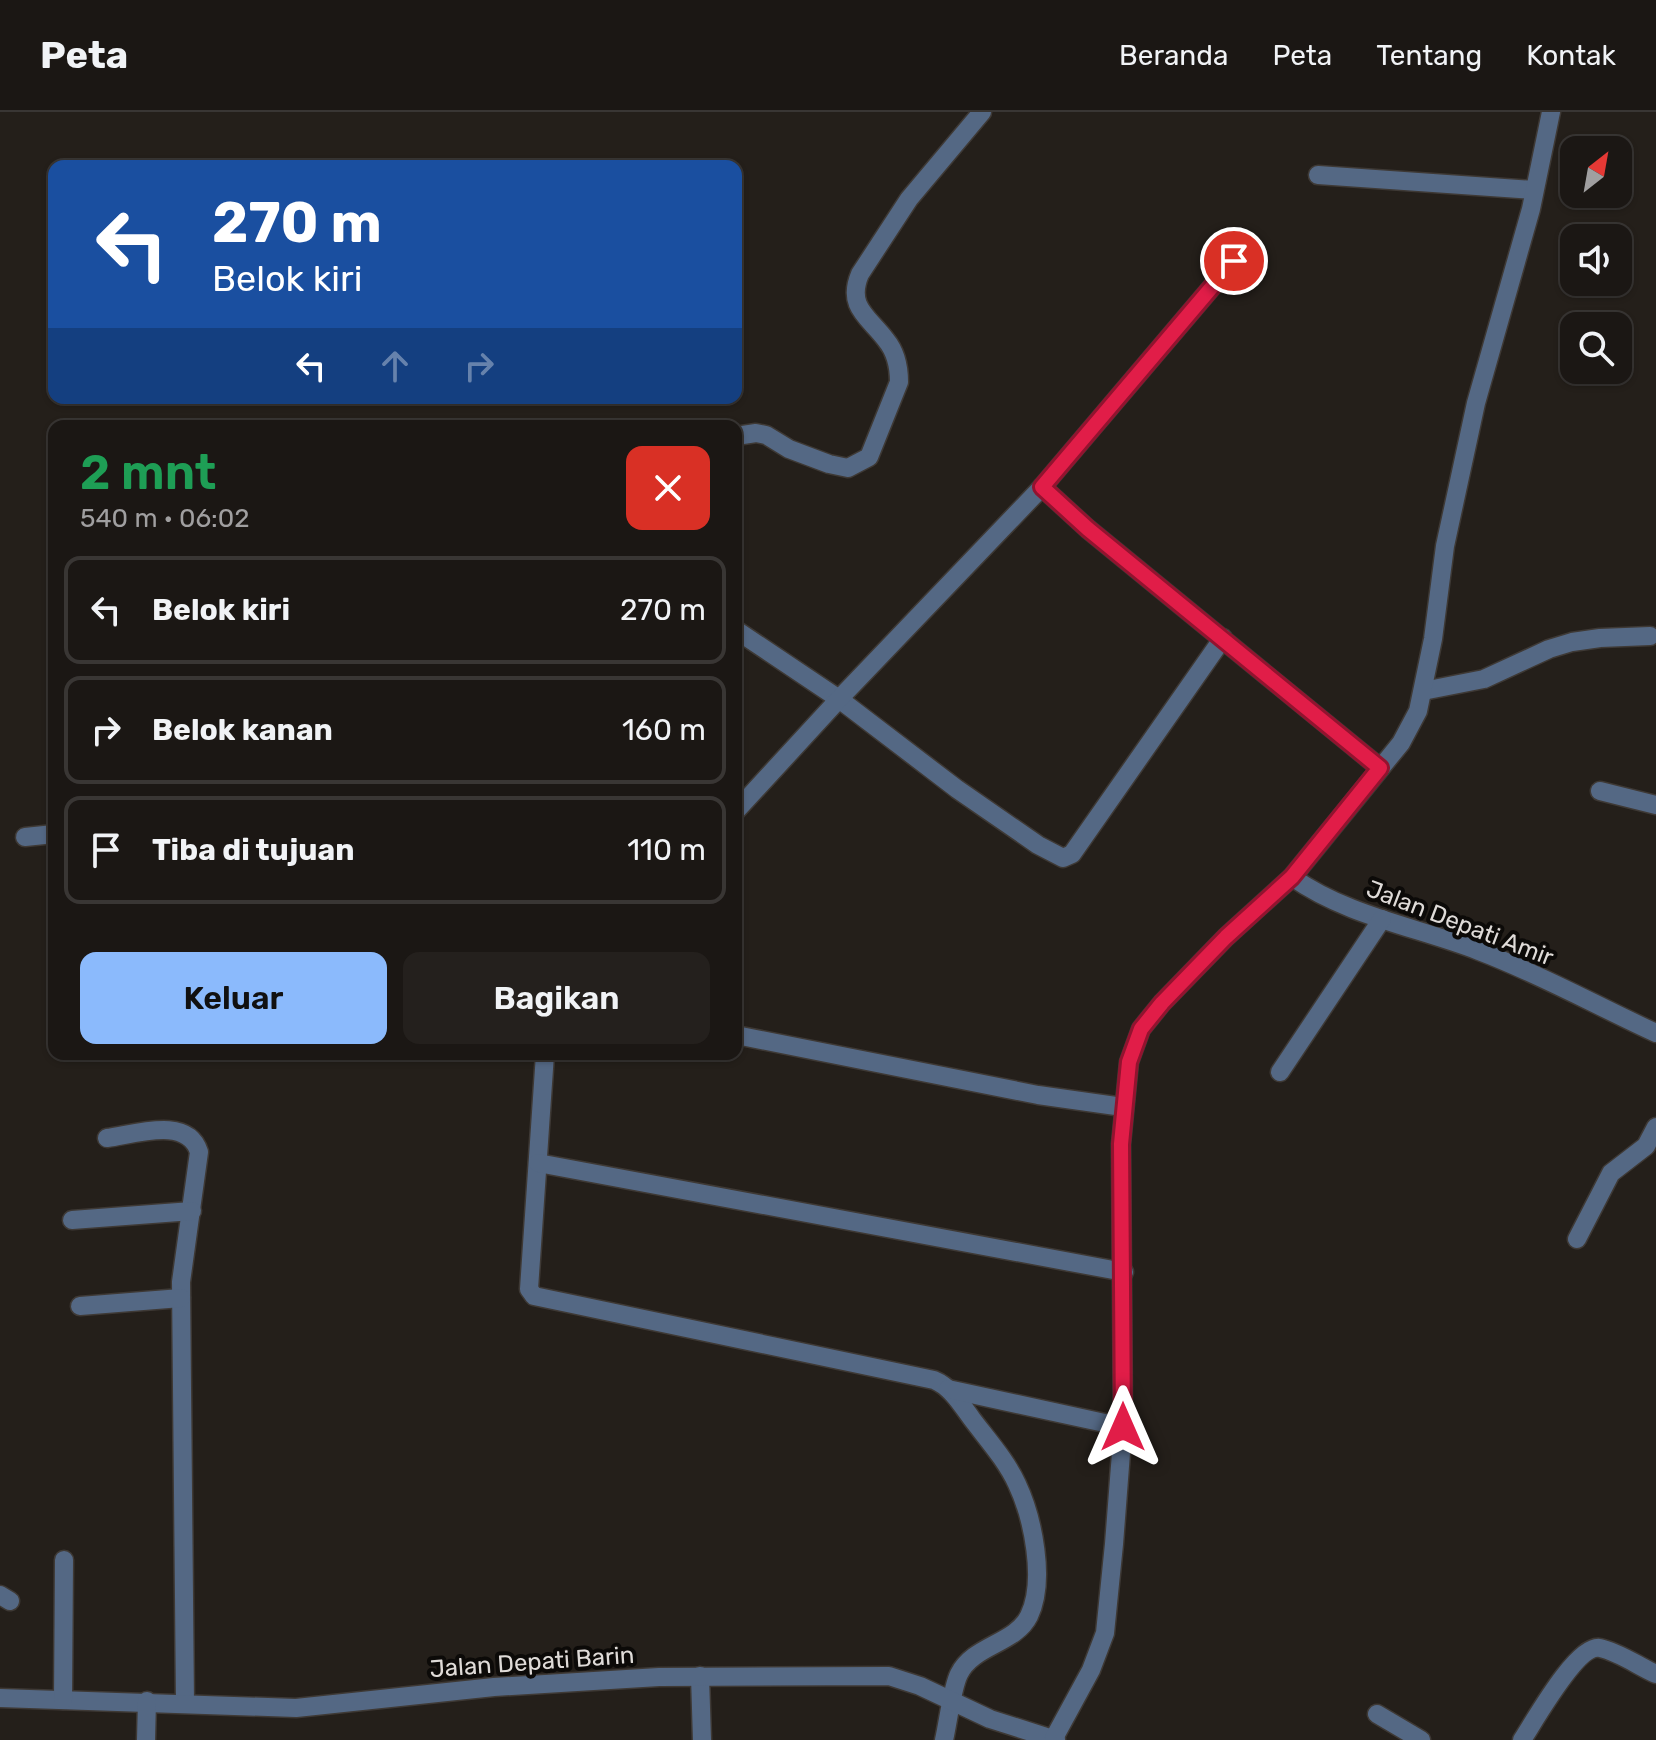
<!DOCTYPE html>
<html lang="id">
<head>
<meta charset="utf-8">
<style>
	:root { --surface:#1b1714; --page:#24201d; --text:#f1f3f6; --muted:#a09fa0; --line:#393634; --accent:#8bbafc }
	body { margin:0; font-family:Rubik,sans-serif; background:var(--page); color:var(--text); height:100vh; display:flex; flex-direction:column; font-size:30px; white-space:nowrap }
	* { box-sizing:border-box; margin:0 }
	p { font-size:26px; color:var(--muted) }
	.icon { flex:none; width:44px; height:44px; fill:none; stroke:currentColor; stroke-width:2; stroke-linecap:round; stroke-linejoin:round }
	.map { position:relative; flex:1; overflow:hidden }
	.drawer { position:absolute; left:48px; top:308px; width:694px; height:640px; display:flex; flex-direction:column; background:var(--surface); border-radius:16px; box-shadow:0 2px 6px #0004,0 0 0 2px var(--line) }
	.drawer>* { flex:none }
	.hud { position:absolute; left:48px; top:48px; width:694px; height:244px; border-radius:16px; box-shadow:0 2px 6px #0004,0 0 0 2px var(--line); background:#1a4fa0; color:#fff; overflow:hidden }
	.needle { width:52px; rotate:31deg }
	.fabs { position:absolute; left:1560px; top:24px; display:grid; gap:16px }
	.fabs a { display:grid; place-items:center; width:72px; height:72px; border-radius:16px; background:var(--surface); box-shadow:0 2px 6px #0004,0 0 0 2px var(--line); font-size:40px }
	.pin { position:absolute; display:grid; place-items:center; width:68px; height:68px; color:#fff; margin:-34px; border:4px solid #fff; border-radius:50%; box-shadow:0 2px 8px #0007 }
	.me { position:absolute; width:88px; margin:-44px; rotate:0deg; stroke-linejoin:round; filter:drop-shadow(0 0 6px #0008) }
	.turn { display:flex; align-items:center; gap:28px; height:168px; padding:0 32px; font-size:36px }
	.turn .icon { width:104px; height:104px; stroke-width:2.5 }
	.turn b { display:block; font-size:56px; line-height:68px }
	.lanes { display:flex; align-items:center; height:76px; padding:0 32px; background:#0003; justify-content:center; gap:40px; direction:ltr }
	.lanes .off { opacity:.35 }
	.round { display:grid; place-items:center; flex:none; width:84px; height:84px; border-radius:16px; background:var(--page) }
	.headline { display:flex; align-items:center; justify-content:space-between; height:136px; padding:0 32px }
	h1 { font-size:48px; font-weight:600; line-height:60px; color:#1e9e55 }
	.primary-button { display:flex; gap:16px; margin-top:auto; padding:16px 32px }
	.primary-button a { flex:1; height:92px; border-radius:16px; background:var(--accent); color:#111; font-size:32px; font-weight:600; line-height:92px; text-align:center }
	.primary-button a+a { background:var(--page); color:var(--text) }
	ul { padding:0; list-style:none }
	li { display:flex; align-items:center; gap:24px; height:108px; margin:0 16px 12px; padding:0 16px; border:4px solid var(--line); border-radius:16px }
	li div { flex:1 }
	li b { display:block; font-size:30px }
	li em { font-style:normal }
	header { display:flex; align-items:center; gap:48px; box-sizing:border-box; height:112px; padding:0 40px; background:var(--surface); border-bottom:2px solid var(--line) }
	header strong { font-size:38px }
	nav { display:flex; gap:44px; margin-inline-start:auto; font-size:28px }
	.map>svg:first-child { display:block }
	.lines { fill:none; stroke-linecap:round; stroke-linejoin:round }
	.minor-casing { stroke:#3e3935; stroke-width:21 }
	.minor { stroke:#546884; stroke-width:18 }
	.route-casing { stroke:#92132f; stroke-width:20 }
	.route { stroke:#e11d48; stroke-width:14 }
	.labels { text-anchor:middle; stroke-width:8; stroke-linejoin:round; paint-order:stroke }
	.street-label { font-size:24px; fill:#dfdbd8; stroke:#0c0a08 }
</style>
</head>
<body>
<header>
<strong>Peta</strong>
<nav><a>Beranda</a><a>Peta</a><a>Tentang</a><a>Kontak</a></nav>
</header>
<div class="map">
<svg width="1656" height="1628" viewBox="0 0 1656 1628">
	<rect width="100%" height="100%" fill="#241f1a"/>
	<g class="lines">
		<!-- minor casing -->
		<g class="minor-casing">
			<g id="minor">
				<path d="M 1318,63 L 1534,78"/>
				<path d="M 736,324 L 756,321 L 766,323 L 789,337 L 829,352 L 848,356 L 869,345 L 899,270 C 899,255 896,240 886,228 C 869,205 846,195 860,162 L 909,87 L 982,0"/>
				<path d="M 1042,375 L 1088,417 L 1380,656"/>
				<path d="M 736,518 L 839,587 L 957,677 L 1038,733 L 1063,746 L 1072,742 L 1223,526"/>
				<path d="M 1423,579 L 1484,567 L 1549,537 L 1572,530 L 1600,526 L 1650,524"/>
				<path d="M 1600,679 L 1656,693"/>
				<path d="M 736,699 L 839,587 L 1042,375 L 1234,149"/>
				<path d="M 25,725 L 54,722"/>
				<path d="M 1292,765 C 1347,804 1417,815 1479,839 C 1540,862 1597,894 1656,921"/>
				<path d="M 736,923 L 1038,983 L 1123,995"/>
				<path d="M 545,942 L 529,1177 L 534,1184 L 934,1268 C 951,1275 961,1292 972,1307 C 987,1327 1006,1348 1017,1372 C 1033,1406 1046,1469 1029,1504 C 1015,1532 973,1533 959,1562 C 952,1576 948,1611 944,1628"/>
				<path d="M 1280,960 L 1382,807"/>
				<path d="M 107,1026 C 136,1022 188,1004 199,1040 L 181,1170 L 185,1591"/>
				<path d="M 538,1051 L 1124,1160"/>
				<path d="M 72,1108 L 192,1099"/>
				<path d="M 1577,1127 L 1611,1061 L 1646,1034 L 1656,1015"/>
				<path d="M 80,1194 L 181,1186"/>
				<path d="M 948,1277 L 1123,1315"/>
				<path d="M 0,1483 L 10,1489"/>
				<path d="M 700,1564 L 702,1628"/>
				<path d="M 0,1586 L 296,1596 L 494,1575 L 659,1565 L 889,1564 L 920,1574 L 990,1607 L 1056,1628"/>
				<path d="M 63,1588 L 64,1448"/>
				<path d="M 1377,1602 L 1421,1628"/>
				<path d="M 1054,1626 L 1091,1558 L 1105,1521 L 1114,1432 L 1123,1315 L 1121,1032 L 1129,950 L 1141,917 L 1162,891 L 1226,825 L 1292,765 L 1401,631 L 1418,599 L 1433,527 L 1445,434 L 1476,291 L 1531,97 L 1551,0"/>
				<path d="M 146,1628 L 147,1589"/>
				<path d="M 1522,1628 C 1534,1610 1577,1532 1600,1536 C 1619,1540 1638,1554 1656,1562"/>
			</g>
		</g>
		<!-- minor -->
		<use href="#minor" class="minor"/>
	</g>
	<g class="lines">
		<!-- route casing -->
		<g class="route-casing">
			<path id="route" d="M 1123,1315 L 1121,1032 L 1129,950 L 1141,917 L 1162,891 L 1226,825 L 1292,765 L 1380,656 L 1088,417 L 1042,375 L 1234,149"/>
		</g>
		<!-- route -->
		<use href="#route" class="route"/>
	</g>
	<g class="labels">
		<!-- street labels -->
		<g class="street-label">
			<text transform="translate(1460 811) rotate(21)" y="8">Jalan Depati Amir</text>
			<text transform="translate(532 1550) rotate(-4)" y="8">Jalan Depati Barin</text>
		</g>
	</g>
</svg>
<div class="fabs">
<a><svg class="needle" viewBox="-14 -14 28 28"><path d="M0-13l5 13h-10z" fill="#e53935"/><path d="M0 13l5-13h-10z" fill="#a09fa0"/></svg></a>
<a><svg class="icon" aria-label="sound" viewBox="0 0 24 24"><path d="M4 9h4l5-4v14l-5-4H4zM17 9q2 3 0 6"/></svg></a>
<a><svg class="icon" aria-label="search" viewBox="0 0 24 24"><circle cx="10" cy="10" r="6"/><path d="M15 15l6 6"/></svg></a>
</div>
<div class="pin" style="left:1234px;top:149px;background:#d93025"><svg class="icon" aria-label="arrive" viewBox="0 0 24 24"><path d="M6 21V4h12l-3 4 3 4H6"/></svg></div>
<svg class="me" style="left:1123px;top:1315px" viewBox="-20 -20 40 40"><path d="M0-17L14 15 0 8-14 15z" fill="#e11d48" stroke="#fff" stroke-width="4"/></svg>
<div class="hud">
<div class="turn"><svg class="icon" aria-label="left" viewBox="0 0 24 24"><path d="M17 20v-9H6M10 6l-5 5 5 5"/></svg><div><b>270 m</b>Belok kiri</div></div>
<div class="lanes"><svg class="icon" aria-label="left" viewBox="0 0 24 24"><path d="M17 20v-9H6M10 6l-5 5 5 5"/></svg><svg class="icon off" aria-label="ahead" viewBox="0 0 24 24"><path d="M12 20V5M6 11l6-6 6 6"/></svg><svg class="icon off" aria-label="right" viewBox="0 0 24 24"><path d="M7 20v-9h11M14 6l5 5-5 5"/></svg></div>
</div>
<section class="drawer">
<div class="headline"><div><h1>2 mnt</h1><p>540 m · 06:02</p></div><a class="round" style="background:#d93025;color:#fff"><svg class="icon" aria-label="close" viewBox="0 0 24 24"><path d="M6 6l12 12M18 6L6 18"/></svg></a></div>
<ul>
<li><svg class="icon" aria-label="left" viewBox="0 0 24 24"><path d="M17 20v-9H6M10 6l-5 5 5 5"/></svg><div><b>Belok kiri</b></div><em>270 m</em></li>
<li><svg class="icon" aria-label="right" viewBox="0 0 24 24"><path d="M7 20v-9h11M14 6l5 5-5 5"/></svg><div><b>Belok kanan</b></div><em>160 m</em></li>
<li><svg class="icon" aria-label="arrive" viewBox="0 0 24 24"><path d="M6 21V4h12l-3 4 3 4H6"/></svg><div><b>Tiba di tujuan</b></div><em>110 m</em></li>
</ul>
<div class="primary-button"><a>Keluar</a><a>Bagikan</a></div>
</section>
</div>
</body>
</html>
